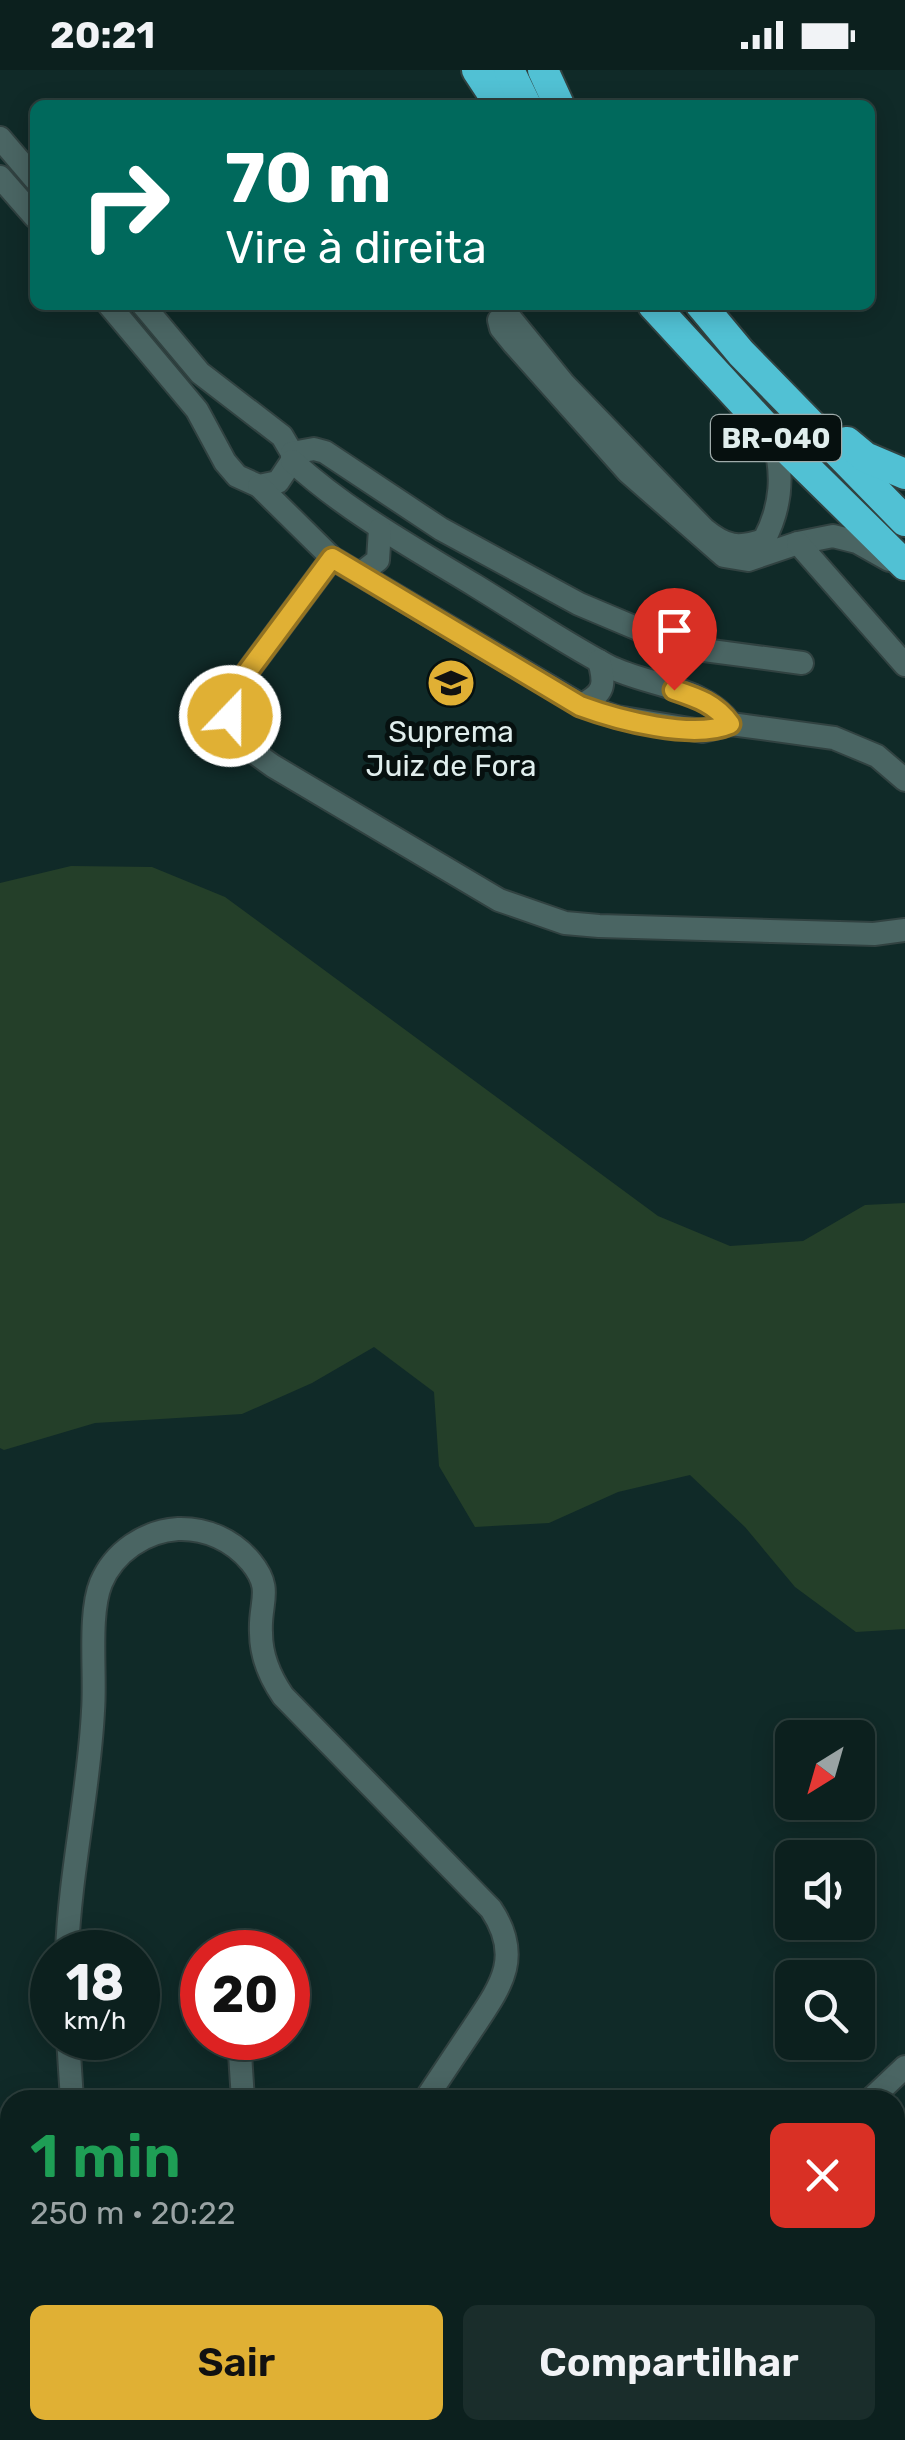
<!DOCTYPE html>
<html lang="pt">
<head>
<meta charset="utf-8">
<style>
	:root { --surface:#0c201e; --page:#1a2d2b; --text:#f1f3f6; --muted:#9aa3a4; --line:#2c3e3c; --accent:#e0b034 }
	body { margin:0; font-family:Rubik,sans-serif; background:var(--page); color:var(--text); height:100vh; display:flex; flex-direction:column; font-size:38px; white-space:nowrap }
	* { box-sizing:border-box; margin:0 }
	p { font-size:32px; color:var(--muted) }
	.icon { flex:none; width:55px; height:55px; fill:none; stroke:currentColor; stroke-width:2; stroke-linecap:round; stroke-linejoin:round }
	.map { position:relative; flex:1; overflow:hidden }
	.details { position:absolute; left:0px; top:2020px; width:905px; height:350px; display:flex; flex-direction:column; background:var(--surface); border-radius:30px 30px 0 0; box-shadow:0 5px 25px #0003,0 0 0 2px var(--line) }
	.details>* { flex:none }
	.banner { position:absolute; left:30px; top:30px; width:845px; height:210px; border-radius:15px; box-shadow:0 5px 25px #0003,0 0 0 2px var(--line); background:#00695c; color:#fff; overflow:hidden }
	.needle { width:65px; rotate:217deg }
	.buttons { position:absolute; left:775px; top:1650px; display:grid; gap:20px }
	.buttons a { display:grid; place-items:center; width:100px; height:100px; border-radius:15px; background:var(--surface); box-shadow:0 5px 25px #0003,0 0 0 2px var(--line); font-size:50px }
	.speed { position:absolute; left:30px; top:1860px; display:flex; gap:20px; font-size:50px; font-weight:700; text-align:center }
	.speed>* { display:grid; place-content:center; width:130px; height:130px; border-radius:50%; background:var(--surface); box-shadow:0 5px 25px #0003,0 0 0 2px var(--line); line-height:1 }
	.speed small { font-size:25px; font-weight:400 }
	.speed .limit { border:15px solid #d22; background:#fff; color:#111 }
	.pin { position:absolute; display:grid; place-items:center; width:85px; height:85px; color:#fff; margin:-102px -42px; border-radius:50% 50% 50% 0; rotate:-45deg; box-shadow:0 0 10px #0007 }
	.pin .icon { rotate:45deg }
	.me { position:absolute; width:110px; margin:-55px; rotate:22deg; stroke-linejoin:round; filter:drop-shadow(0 0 8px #0008) }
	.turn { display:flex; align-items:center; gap:35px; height:210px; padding:0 30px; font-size:45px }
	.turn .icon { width:130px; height:130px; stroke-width:2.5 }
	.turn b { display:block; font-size:70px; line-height:85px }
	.round { display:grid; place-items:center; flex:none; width:105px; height:105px; border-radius:15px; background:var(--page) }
	.summary { display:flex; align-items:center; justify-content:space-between; height:170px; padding:0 30px }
	h1 { font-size:60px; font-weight:600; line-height:75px; color:#1e9e55 }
	.primary-button { display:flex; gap:20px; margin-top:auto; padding:20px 30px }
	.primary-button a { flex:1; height:115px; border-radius:15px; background:var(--accent); color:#111; font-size:40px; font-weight:600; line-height:115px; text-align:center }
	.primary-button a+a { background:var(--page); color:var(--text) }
	.status { display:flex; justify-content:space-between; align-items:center; height:70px; padding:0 50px; background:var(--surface); direction:ltr }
	.status svg { height:28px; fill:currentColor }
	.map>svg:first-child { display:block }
	.green { fill:#243f29 }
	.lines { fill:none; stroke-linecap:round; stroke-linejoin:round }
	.minor-casing { stroke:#314241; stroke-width:26 }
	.highway-casing { stroke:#314241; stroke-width:34 }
	.minor { stroke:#4a6563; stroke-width:22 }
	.highway { stroke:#51c1d4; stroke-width:30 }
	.route-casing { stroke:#927222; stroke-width:25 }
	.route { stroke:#e0b034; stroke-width:18 }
	.labels { text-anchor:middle; stroke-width:10; stroke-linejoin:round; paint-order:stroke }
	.shield { fill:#06100f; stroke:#9fabaa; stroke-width:2.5 }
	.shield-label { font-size:28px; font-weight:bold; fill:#e0eeed }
	.poi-label { font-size:30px; fill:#e0eeed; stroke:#06100f }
</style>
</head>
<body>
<div class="status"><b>20:21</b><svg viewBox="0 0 49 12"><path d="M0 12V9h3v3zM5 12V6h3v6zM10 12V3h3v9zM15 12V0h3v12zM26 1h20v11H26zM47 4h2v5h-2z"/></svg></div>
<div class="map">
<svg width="905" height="2370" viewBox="0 0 905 2370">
	<rect width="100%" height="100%" fill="#102a28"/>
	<!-- green -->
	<g class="green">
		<path d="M 71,796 L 152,797 L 225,827 L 658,1146 L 730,1176 L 803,1171 L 865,1135 L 905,1133 L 905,1559 L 856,1562 L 795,1517 L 745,1457 L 690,1405 L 618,1422 L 549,1453 L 475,1457 L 439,1396 L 434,1322 L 374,1277 L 312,1313 L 242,1344 L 95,1353 L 4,1380 L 0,1378 L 0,813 Z"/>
		<path d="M 442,2360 L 577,2360 L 578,2370 L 432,2370 Z"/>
	</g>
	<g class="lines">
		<!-- minor casing -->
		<g class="minor-casing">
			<g id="minor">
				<path d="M 0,68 L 35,109"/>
				<path d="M 0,107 L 35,147"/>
				<path d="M 109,235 L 197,340 L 225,392 L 237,406 L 259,416 L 278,412 L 292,391 L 292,383 L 282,366 L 200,303 L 143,235"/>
				<path d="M 773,367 C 784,403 782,436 764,470 C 738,479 726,477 704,459 L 564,314 L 511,249 L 506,246 L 499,250 L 501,258 L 514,274 L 628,402 L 724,486 L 748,490 L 798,473 L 833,466 L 857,472 L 889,490"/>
				<path d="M 292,383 L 314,379 L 325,382 L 441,459 L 579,534 L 681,577 L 802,593"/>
				<path d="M 292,391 C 348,442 412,477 476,516 C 520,543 563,572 608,596 C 647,616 704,616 731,654"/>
				<path d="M 259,416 L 332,488 L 581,635 L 617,647 L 702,661 L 731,654 L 834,668 L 877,686 L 905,710"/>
				<path d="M 798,473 L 905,595"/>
				<path d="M 332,488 L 231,624 C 222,658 248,679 273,696 L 499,830 L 565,853 L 599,856 L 874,864 L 905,860"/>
				<path d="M 360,504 L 378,490 L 380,459"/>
				<path d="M 581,635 C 604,624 606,615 599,591"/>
				<path d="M 67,1882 C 70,1801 89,1722 93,1641 C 96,1605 88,1545 101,1513 C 114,1482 145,1461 178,1459 C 206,1458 233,1470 251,1492 C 274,1520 259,1532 261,1563 C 261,1587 270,1607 283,1626 L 491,1839 C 523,1887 501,1916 473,1958 C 457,1982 441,2006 425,2030"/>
				<path d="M 246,1882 L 248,1873"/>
				<path d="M 68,1968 L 72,2030"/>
				<path d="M 239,1968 L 243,2030"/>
				<path d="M 870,2030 L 905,1997"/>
				<path d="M 0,2265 L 10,2247"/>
				<path d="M 206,2370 L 214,2360"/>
				<path d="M 459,2370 L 471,2360"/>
			</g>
		</g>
		<!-- highway casing -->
		<g class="highway-casing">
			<g id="highway">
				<path d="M 477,0 L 500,35"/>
				<path d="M 509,0 L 526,35"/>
				<path d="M 543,0 L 559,35"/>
				<path d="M 653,235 L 772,364 L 905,495"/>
				<path d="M 701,235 L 741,283 L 905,451"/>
				<path d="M 847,372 L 865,387 L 905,404"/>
			</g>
		</g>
		<!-- minor -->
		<use href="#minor" class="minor"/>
		<!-- highway -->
		<use href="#highway" class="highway"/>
	</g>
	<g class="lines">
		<!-- route casing -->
		<g class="route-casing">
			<path id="route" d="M 230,646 L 231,624 L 332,488 L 580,636 C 618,650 693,670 730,654 C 716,634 698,628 674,620"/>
		</g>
		<!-- route -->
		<use href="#route" class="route"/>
	</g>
	<!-- icons -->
	<defs>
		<g id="university-disc" transform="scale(2.5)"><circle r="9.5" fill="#e0b034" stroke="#06100f"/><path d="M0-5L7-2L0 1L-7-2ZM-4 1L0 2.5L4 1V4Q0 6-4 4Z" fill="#111"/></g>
	</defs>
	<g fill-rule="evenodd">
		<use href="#university-disc" x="451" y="613"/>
	</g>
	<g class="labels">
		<!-- shield labels -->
		<rect class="shield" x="711" y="345" width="130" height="46" rx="8"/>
		<g class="shield-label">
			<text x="776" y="378">BR-040</text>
		</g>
		<!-- poi labels -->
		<g class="poi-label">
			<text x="451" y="672">Suprema<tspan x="451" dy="34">Juiz de Fora</tspan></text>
		</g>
	</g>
</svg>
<div class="buttons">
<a><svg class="needle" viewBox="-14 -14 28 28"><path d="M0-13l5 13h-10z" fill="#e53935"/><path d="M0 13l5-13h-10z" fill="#9aa3a4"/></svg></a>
<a><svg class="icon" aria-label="sound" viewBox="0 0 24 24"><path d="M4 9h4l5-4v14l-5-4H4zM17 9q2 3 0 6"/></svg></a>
<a><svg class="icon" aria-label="search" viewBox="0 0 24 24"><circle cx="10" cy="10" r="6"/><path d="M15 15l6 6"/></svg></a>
</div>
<div class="speed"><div>18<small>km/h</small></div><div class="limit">20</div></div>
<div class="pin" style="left:674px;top:620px;background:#d93025"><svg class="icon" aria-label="arrive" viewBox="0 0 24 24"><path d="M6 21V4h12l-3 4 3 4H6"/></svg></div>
<svg class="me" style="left:230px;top:646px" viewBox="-20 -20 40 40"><circle r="17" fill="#e0b034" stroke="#fff" stroke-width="3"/><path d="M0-11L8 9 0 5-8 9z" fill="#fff"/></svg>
<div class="banner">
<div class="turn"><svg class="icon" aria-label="right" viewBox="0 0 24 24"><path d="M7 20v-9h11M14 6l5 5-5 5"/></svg><div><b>70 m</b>Vire à direita</div></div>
</div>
<section class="details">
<div class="summary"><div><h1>1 min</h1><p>250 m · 20:22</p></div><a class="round" style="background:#d93025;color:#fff"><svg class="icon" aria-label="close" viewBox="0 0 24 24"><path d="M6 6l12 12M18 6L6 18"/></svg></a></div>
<div class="primary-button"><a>Sair</a><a>Compartilhar</a></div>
</section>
</div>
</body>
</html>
